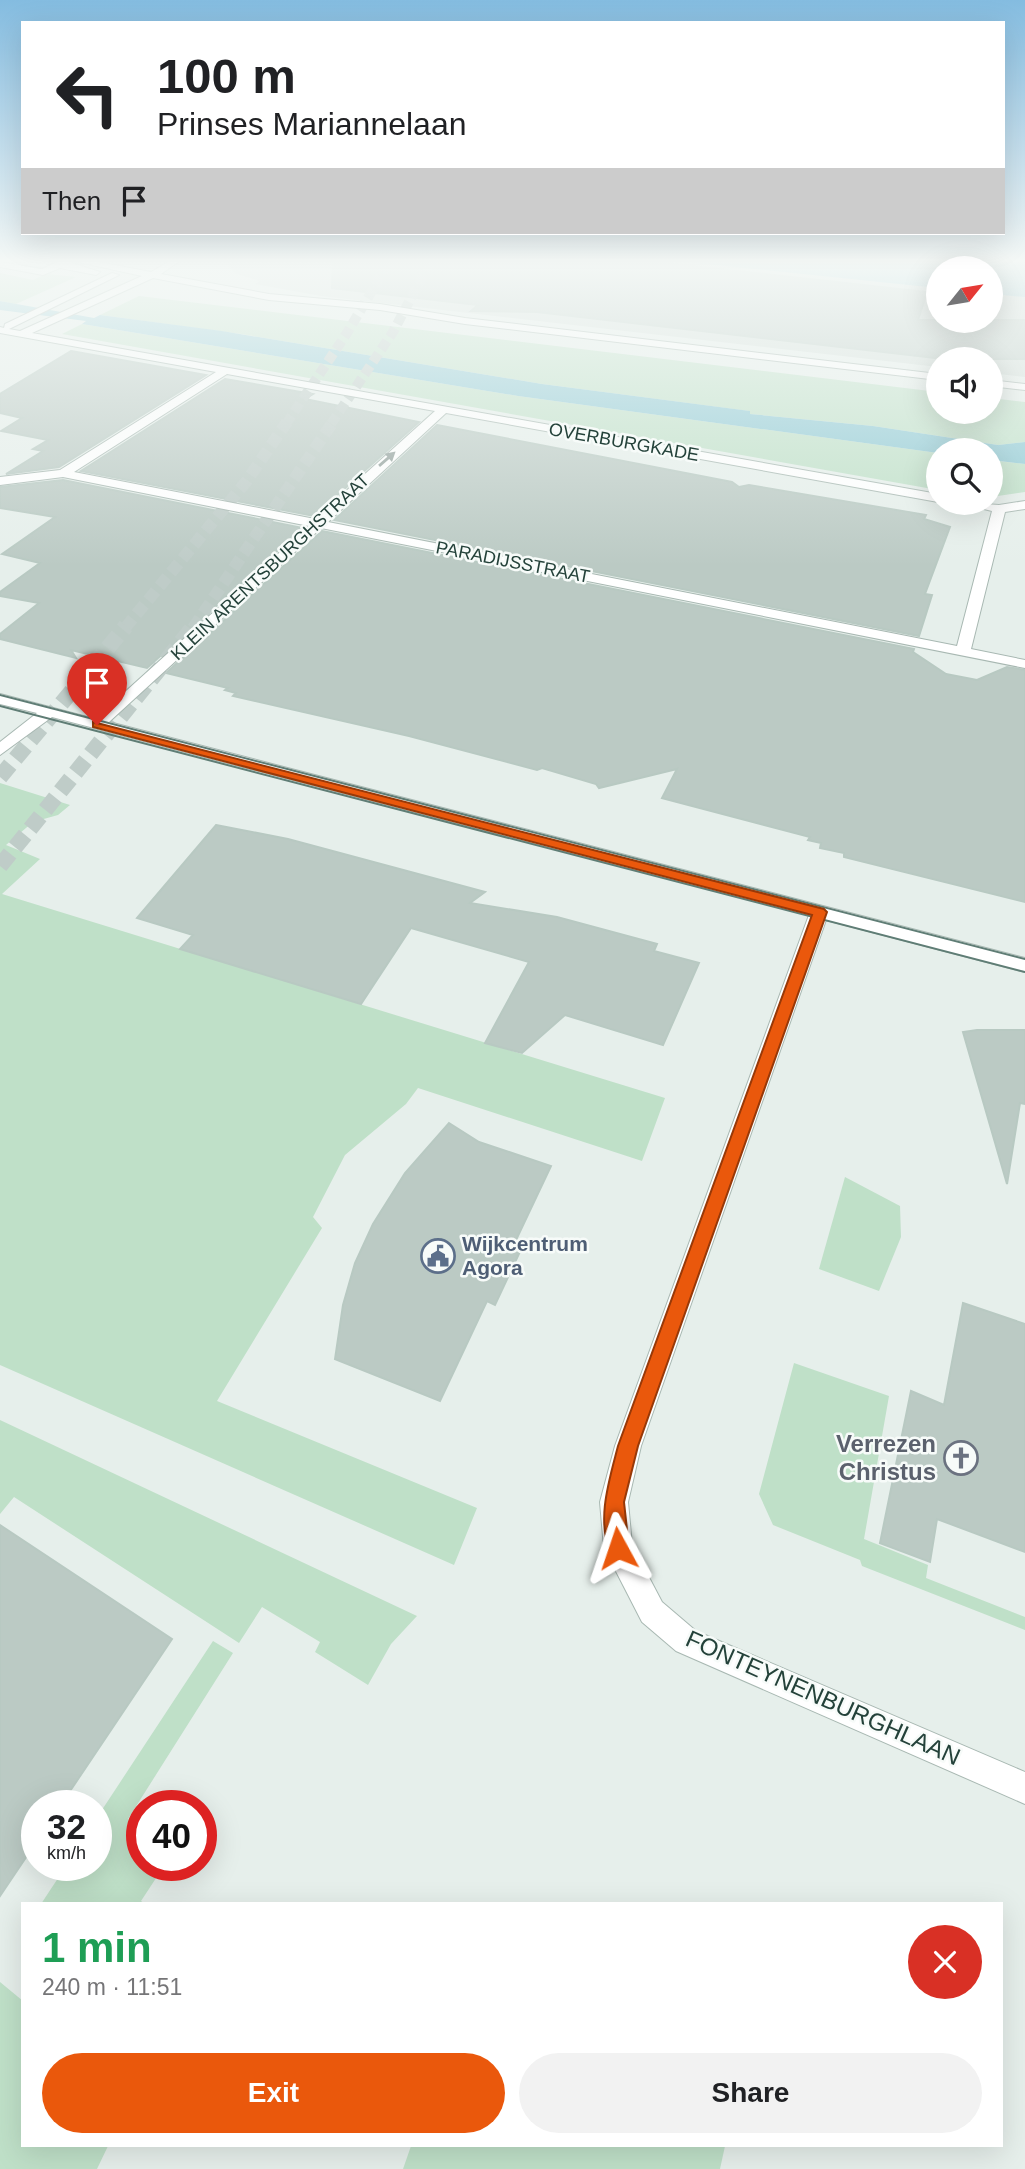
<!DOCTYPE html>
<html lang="en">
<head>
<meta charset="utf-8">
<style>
	:root { --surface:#fff; --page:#f2f2f2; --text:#202124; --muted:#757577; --accent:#ea580c }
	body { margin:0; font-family:Helvetica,sans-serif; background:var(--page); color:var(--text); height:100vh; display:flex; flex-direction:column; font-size:26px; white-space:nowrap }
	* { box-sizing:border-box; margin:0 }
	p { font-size:23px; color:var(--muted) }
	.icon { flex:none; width:38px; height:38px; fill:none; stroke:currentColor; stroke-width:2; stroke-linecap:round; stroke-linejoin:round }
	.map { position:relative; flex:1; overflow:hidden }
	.panel { position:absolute; left:21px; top:1902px; width:982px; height:245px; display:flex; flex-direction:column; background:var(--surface); border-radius:0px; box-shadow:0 7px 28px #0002 }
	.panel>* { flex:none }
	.banner { position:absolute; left:21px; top:21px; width:984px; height:214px; border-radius:0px; box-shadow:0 7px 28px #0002; background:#fff; color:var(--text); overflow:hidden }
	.needle { width:46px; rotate:60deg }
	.controls { position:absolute; left:926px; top:256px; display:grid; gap:14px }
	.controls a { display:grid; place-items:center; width:77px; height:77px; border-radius:50%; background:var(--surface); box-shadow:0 7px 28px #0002; font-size:35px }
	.speed { position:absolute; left:21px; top:1790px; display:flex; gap:14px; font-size:35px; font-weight:700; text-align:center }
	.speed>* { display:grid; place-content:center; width:91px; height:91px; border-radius:50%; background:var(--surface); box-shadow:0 7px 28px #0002; line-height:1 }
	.speed small { font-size:18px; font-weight:400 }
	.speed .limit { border:10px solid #d22; background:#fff; color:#111 }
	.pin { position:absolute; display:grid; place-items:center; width:60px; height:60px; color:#fff; margin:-72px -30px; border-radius:50% 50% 50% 0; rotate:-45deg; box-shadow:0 0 7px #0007 }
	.pin .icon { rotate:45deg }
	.me { position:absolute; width:77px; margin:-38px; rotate:355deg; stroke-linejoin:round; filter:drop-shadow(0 0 5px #0008) }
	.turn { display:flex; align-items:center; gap:24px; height:147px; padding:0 21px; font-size:32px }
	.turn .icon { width:91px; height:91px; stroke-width:2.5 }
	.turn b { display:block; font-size:49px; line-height:60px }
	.then { display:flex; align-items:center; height:66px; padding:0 21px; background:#0003; gap:14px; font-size:26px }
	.round { display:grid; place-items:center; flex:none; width:74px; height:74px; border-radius:37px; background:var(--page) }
	.summary { display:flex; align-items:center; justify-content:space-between; height:119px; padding:0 21px }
	h1 { font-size:42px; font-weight:700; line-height:52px; color:#1e9e55 }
	.button { display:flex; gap:14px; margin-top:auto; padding:14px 21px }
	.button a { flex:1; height:80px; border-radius:42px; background:var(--accent); color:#fff; font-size:28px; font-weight:700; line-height:80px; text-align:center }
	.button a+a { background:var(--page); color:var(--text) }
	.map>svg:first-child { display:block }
	.built { fill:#d4dfda }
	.green { fill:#bfe0c8 }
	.water { fill:#8ec9d4 }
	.building { fill:#bbcac4; stroke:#b8c9c2; stroke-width:2 }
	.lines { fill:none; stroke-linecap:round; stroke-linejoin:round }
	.major-tunnel-far2 { stroke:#bfccc8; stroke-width:10; stroke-dasharray:10 5; stroke-linecap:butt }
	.major-tunnel-far1 { stroke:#bfccc8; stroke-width:12; stroke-dasharray:12 6; stroke-linecap:butt }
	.major-tunnel { stroke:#bfccc8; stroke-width:16; stroke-dasharray:16 8; stroke-linecap:butt }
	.minor-casing { stroke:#a8b8b2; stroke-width:2 }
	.minor { fill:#fff; fill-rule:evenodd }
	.tram { stroke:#5f7d75; stroke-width:2 }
	.oneway { fill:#92a09c }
	.route { fill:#ea580c; stroke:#983908; stroke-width:2 }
	.labels { text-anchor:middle; stroke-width:5; stroke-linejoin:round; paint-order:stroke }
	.far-street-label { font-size:18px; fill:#24423a; stroke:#f7fbf9 }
	.service-label { font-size:21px; font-weight:bold; fill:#4e5e75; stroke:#f7fbf9; text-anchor:start }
	.near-worship-label { font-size:24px; font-weight:bold; fill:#5b616d; stroke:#f7fbf9; text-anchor:end }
	.near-street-label { font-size:24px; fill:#24423a; stroke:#f7fbf9 }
</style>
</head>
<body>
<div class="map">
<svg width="1025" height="2169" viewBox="0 0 1025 2169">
	<rect width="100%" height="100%" fill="#e6efeb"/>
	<!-- built -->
	<path class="built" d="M 224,262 L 718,262 L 938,286 L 938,320 L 990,320 L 991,291 L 1025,295 L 1025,377 L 991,373 L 990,359 L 938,359 L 938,367 L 321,296 L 255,284 L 260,281 L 237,274 Z"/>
	<!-- green -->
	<g class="green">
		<path d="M 0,273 L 33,280 L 46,274 L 76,277 L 16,304 L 0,301 Z"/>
		<path d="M 139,296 L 938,392 L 938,411 L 990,411 L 991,398 L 1025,402 L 1025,442 L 998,445 L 873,426 L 750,414 L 749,411 L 542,384 L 241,334 L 100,315 Z"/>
		<path d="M 82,324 L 518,396 L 938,453 L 938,490 L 62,334 Z"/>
		<path d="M 990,460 L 1025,464 L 1025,492 L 991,497 Z"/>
		<path d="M 0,783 L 70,805 L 58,815 L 33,822 L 6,845 L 40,859 L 2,894 L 665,1098 L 642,1161 L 418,1088 L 406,1104 L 345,1155 L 313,1217 L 322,1228 L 217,1401 L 477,1508 L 454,1565 L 0,1365 Z"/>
		<path d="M 845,1177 L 900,1206 L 901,1237 L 879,1291 L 819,1269 Z"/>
		<path d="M 794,1363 L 889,1396 L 864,1539 L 928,1565 L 926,1578 L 1025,1617 L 1025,1630 L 862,1566 L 860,1560 L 773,1525 L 759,1494 Z"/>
		<path d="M 0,1420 L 417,1616 L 391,1644 L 368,1685 L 315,1652 L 320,1642 L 262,1607 L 239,1643 L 14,1497 L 0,1514 Z"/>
		<path d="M 213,1641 L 233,1653 L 128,1819 L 142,1830 L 142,1866 L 164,1866 L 141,1901 L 145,1904 L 41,1904 L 66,1866 L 96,1866 L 96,1819 Z"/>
		<path d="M 0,1982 L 23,2001 L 23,2146 L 108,2146 L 97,2169 L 0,2169 Z"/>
		<path d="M 411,2146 L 725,2146 L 720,2169 L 403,2169 Z"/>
	</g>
	<!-- water -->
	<g class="water">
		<path d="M 687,262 L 1025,262 L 1025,297 L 991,294 L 990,268 L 938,268 L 938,288 Z"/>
		<path d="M 0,301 L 94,318 L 100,315 L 222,331 L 542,384 L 750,411 L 750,414 L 873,426 L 998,445 L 1025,442 L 1025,464 L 991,460 L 990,450 L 938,450 L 938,453 L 518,396 L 82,324 L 86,321 L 0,310 Z"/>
	</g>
	<!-- building -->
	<g class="building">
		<path d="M 333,262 L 656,262 L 927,292 L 918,320 L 1025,320 L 1025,359 L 944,359 L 537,312 L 471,311 L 478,305 L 332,288 Z"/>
		<path d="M 71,351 L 206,375 L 59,467 L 6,474 L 43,451 L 33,449 L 48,440 L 1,431 L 22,418 L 0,413 L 0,394 Z"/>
		<path d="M 225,379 L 313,394 L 305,399 L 419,422 L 314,516 L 81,471 Z"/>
		<path d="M 437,425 L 732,482 L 739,487 L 749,485 L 926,515 L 924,519 L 950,527 L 925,594 L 932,595 L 919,636 L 334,520 Z"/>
		<path d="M 63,480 L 303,528 L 147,668 L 71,650 L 76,658 L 0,639 L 0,634 L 39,603 L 0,596 L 0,592 L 40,563 L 2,554 L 55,517 L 0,508 L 0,487 Z"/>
		<path d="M 322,531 L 914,649 L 913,652 L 946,674 L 977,680 L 1007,667 L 1025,670 L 1025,902 L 844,857 L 844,853 L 820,848 L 821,843 L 808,840 L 810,837 L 662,798 L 677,769 L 599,788 L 596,784 L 542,768 L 537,770 L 409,736 L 233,696 L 236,693 L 225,690 L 228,688 L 166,673 Z"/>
		<path d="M 216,825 L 288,839 L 485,892 L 470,903 L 557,917 L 657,944 L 654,951 L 699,963 L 663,1045 L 565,1015 L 522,1053 L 485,1043 L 529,962 L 411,928 L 361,1004 L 180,949 L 193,935 L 137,918 Z"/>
		<path d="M 977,1030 L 1025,1030 L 1025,1104 L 1020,1103 L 1007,1184 L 963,1032 Z"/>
		<path d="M 449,1123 L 479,1142 L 551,1166 L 516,1240 L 524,1243 L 495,1305 L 487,1301 L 440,1401 L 335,1359 L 343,1305 L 355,1263 L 373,1224 L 405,1173 Z"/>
		<path d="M 963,1303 L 1025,1324 L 1025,1552 L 937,1519 L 930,1562 L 880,1543 L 911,1391 L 944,1405 Z"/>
		<path d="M 0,1525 L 172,1639 L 60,1806 L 37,1806 L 37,1841 L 0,1896 Z"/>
	</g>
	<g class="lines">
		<!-- major-tunnel-far2 -->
		<g class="major-tunnel-far2">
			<path d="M 286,424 L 347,333 L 389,262"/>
			<path d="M 331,424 L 393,332 L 430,262"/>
		</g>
		<!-- major-tunnel-far1 -->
		<g class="major-tunnel-far1">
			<path d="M 125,628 L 246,482 L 287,422"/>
			<path d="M 193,628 L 333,422"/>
		</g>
		<!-- major-tunnel -->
		<g class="major-tunnel">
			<path d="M 0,777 L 126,626"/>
			<path d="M 0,866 L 194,626"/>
		</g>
		<!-- minor casing -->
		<g class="minor-casing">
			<g id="minor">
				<path d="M 0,262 L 42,269 L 57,262 L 69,262 L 100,272 L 96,275 L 60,268 L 43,275 L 0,267 Z"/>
				<path d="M 78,262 L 99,262 L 151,272 L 168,262 L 178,262 L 161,274 L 269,294 L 380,304 L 465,318 L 938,374 L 938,380 L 465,324 L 380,310 L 269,300 L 153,278 L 32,333 L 938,494 L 938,502 L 446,413 L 328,522 L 957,646 L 992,511 L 955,502 L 999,505 L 1025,501 L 1025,509 L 1005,512 L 971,649 L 1025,660 L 1025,668 L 321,528 L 109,722 L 1025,958 L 1025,972 L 826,920 L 641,1446 L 628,1502 L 632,1545 L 662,1602 L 696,1631 L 1025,1772 L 1025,1804 L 676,1651 L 642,1622 L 604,1548 L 600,1502 L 615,1446 L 809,915 L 52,717 L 0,755 L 0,742 L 37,713 L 0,704 L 0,694 L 95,719 L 309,526 L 63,477 L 0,485 L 0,477 L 60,470 L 216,372 L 0,333 L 0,327 L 4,328 L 5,324 L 112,273 L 119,275 L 9,329 L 20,331 L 142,276 ZM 227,374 L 435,411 L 315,519 L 74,472 Z"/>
				<path d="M 990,380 L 1025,384 L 1025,390 L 990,386 Z"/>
			</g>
		</g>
		<!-- minor -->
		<use href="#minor" class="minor"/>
		<!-- tram -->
		<g class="tram">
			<path d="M 0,695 L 1025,959"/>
			<path d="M 0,706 L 1025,972"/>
		</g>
	</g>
	<!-- one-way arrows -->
	<defs><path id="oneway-solid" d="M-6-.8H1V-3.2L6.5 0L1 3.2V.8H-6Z" transform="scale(1.75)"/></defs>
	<use class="oneway" href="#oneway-solid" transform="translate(387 459) rotate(-41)"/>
	<!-- sky -->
	<linearGradient id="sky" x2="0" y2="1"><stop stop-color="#84bce0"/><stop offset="0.46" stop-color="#f4f8f6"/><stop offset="1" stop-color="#f4f8f6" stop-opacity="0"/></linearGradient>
	<rect width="1025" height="566" fill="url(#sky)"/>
	<!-- route -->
	<path class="route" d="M 93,722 L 824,909 L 827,912 L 638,1446 L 624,1502 L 629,1548 L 626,1555 L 618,1558 L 611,1555 C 596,1520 609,1481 618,1446 L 812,915 L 93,727 Z"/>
	<!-- icons -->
	<defs>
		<g id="civic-ring" transform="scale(1.75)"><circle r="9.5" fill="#f7fbf9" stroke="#5c6f8a" stroke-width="1.5"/><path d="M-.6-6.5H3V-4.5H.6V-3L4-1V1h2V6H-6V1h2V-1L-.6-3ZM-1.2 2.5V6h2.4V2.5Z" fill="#5c6f8a"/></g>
		<g id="church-ring" transform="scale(1.75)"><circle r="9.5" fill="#f7fbf9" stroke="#6b7280" stroke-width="1.5"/><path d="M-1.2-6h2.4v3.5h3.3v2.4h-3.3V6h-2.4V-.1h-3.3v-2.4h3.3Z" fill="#6b7280"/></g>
	</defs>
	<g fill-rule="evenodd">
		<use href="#civic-ring" x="438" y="1256"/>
		<use href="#church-ring" x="961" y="1458"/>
	</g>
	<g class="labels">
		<!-- far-street labels -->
		<g class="far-street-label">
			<text transform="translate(624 442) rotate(10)" y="6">OVERBURGKADE</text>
			<text transform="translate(513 562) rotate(11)" y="6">PARADIJSSTRAAT</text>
			<text transform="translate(270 567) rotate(-43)" y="6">KLEIN ARENTSBURGHSTRAAT</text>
		</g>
		<!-- service labels -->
		<g class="service-label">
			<text x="462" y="1251">Wijkcentrum<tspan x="462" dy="24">Agora</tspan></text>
		</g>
		<!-- near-worship labels -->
		<g class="near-worship-label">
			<text x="936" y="1452">Verrezen<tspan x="936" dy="28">Christus</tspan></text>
		</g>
		<!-- near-street labels -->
		<g class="near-street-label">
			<text transform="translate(823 1698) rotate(24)" y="8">FONTEYNENBURGHLAAN</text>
		</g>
	</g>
</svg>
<div class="controls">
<a><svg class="needle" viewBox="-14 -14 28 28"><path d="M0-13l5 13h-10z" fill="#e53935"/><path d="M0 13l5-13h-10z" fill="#757577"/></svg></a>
<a><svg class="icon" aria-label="sound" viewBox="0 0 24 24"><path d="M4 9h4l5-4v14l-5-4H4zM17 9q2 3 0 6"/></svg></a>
<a><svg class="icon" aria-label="search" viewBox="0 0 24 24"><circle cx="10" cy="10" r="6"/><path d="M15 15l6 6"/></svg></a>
</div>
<div class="speed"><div>32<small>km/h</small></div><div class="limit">40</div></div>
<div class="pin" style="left:97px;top:725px;background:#d93025"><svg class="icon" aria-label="arrive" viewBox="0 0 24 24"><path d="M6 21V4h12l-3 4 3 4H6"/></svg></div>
<svg class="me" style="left:618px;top:1548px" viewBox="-20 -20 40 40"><path d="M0-17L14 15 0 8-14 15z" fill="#ea580c" stroke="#fff" stroke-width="4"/></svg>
<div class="banner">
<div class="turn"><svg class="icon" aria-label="left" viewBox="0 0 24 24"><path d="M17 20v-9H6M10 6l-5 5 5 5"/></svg><div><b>100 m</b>Prinses Mariannelaan</div></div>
<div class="then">Then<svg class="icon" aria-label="arrive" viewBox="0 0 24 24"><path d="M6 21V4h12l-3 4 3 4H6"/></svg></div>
</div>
<section class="panel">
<div class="summary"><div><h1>1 min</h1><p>240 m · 11:51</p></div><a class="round" style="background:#d93025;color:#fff"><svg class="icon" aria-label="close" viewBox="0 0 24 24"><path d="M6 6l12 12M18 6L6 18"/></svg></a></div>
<div class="button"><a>Exit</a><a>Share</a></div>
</section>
</div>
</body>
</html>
